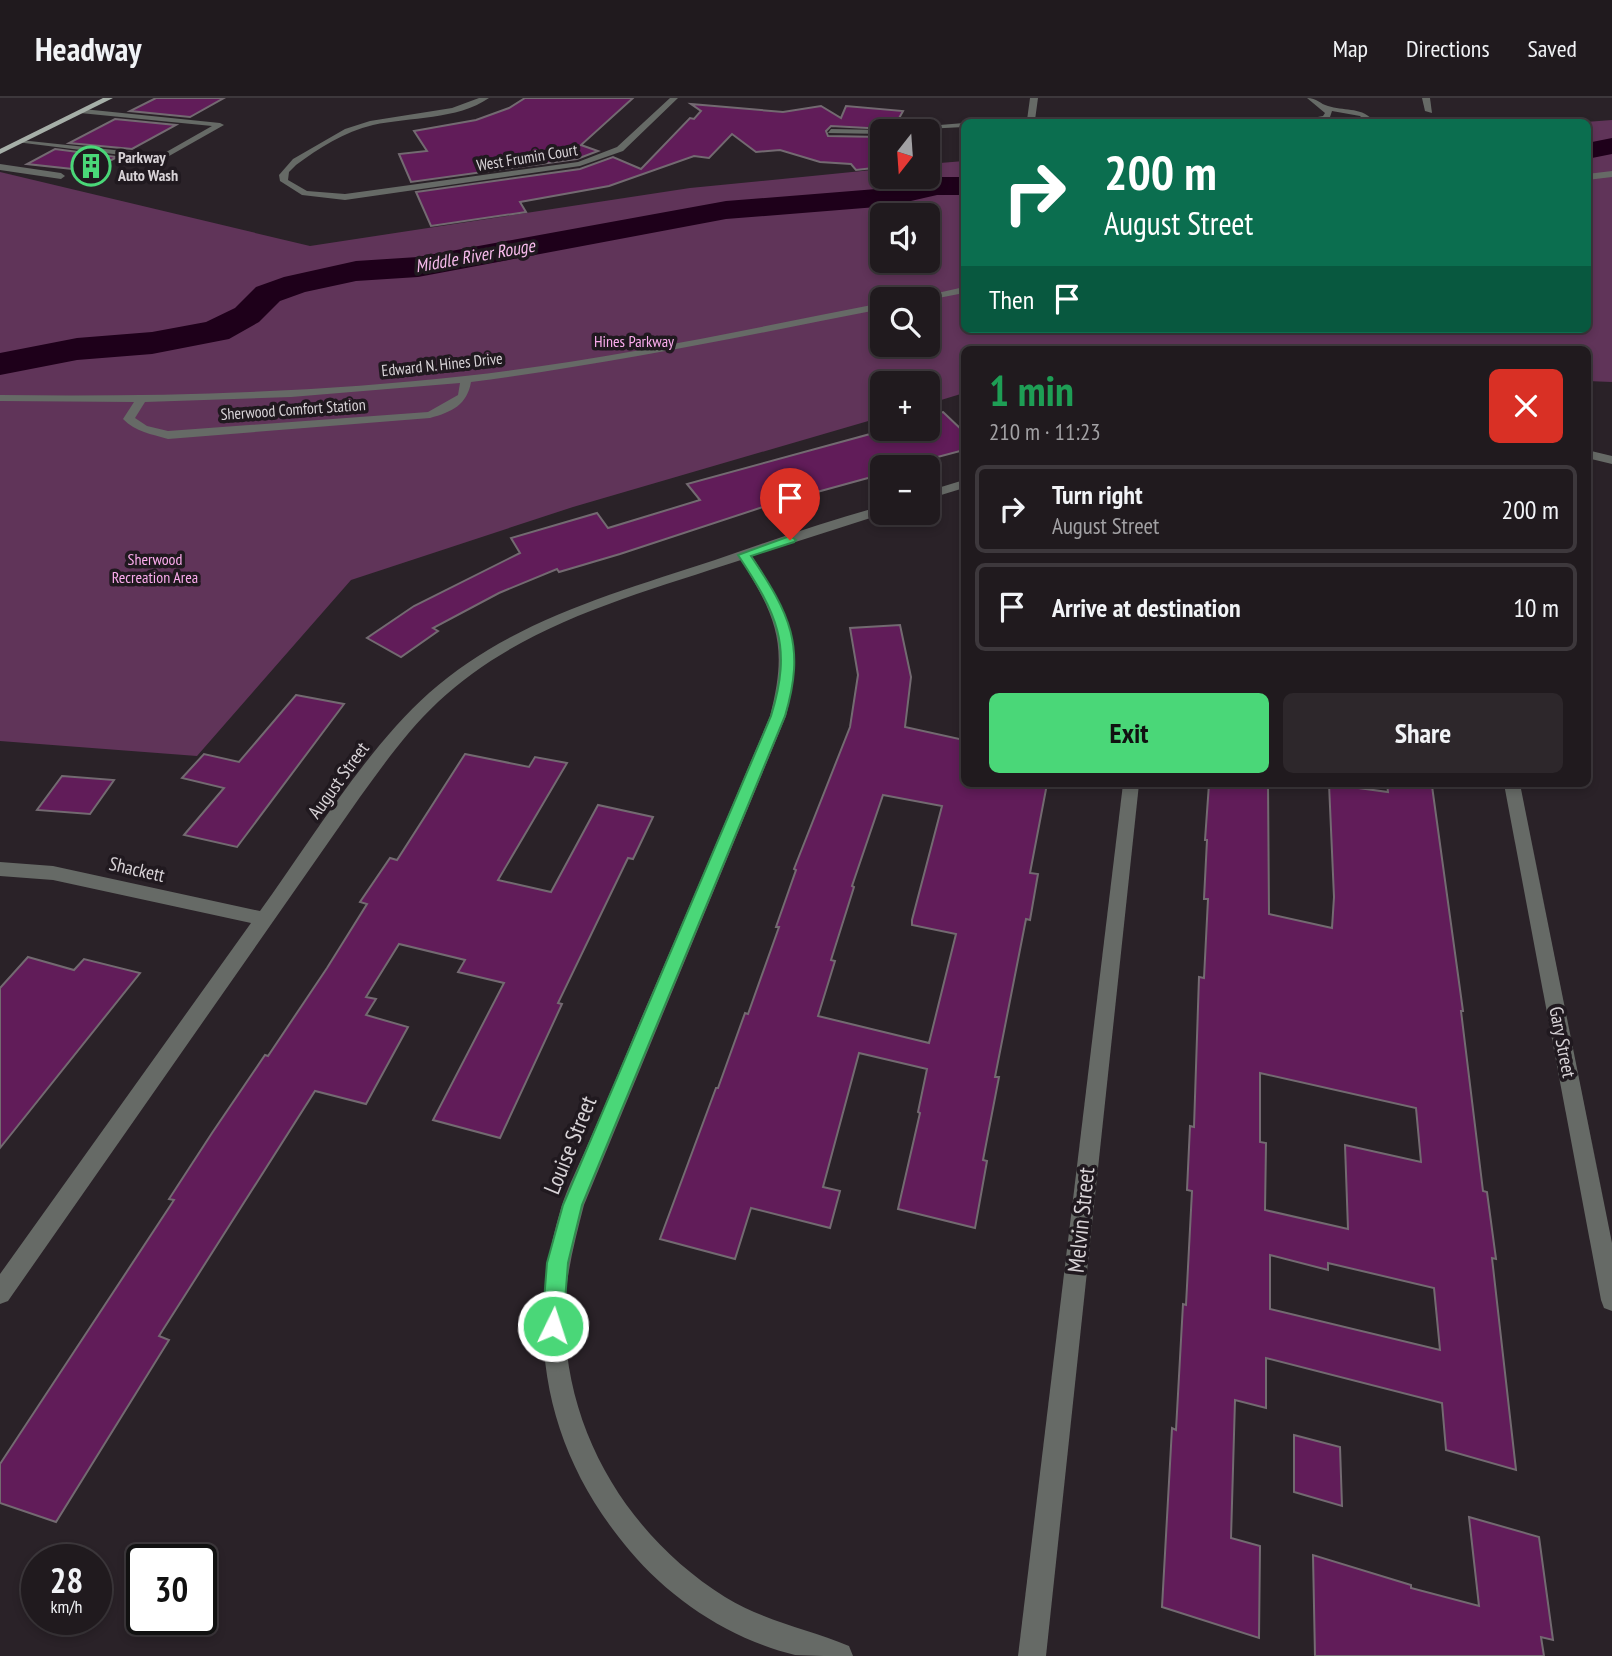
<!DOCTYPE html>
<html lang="en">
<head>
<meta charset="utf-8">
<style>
	:root { --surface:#201a1e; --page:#2d272b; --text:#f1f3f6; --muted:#a2a1a4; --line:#3d383c; --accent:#4ad778 }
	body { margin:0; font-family:"PT Sans Narrow",sans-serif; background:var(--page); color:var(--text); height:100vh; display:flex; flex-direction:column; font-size:26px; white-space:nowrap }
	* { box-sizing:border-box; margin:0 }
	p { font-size:23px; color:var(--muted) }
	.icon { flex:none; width:38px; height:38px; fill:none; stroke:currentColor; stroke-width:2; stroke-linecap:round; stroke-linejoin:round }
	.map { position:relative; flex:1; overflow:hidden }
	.drawer { position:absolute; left:961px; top:248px; width:630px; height:441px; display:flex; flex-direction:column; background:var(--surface); border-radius:10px; box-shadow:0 4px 10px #0003,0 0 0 2px var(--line) }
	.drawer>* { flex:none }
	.guide { position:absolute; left:961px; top:21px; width:630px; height:214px; border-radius:10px; box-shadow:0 4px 10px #0003,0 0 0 2px var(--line); background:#0b6e4f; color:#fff; overflow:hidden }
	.needle { width:46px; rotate:197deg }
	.fabs { position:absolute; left:870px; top:21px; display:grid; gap:14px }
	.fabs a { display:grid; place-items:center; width:70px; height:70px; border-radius:10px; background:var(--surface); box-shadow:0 4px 10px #0003,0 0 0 2px var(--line); font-size:35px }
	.speed { position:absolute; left:21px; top:1446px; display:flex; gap:14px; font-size:35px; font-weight:700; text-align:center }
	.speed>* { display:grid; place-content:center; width:91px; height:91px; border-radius:50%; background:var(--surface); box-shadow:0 4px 10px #0003,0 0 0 2px var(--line); line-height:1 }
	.speed small { font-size:18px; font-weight:400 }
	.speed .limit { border:4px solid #111; border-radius:10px; background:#fff; color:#111 }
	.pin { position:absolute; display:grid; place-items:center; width:60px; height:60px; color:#fff; margin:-72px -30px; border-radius:50% 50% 50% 0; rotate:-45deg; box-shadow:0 0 7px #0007 }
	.pin .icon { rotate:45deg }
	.me { position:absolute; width:77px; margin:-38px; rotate:4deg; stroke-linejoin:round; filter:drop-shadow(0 0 5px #0008) }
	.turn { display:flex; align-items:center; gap:24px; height:147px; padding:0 28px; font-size:32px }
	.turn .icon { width:91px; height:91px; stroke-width:2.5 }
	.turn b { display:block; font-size:49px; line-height:60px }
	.then { display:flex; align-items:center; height:66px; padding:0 28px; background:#0003; gap:14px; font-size:26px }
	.round { display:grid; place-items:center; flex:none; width:74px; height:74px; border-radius:10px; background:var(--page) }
	.head { display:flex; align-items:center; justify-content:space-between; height:119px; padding:0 28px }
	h1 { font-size:42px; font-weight:700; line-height:52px; color:#1e9e55 }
	.action { display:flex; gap:14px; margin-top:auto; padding:14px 28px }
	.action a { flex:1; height:80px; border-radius:10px; background:var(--accent); color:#111; font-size:28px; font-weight:700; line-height:80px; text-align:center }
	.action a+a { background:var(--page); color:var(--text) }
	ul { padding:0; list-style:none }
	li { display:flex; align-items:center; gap:21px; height:88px; margin:0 14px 10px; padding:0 14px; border:4px solid var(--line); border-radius:10px }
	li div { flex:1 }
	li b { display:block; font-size:26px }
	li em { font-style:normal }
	header { display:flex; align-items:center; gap:42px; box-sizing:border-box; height:98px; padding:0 35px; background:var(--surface); border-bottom:2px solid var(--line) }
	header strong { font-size:33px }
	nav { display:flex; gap:38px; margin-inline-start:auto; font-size:24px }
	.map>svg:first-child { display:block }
	.green { fill:#603459; fill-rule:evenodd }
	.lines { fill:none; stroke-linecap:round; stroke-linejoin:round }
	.river { fill:#1e001a; fill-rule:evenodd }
	.building { fill:#611c59; stroke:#736a71; stroke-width:2; fill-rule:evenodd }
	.minor { fill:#666a66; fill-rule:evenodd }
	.major { fill:#a6afa8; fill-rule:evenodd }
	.route { fill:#4ad778; stroke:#308c4e; stroke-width:2 }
	.labels { text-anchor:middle; stroke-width:7; stroke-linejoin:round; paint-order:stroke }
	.far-poi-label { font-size:16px; font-weight:bold; fill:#d8d3d7; stroke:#20191f; text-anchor:start }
	.far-street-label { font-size:16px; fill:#d8d3d7; stroke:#20191f }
	.far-park-label { font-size:16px; fill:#fbaced; stroke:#20191f }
	.far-water-label { font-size:18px; font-style:italic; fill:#f7bbec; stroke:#20191f }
	.street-label { font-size:19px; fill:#d8d3d7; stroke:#20191f }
	.near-street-label { font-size:23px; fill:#d8d3d7; stroke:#20191f }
</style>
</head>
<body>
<header>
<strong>Headway</strong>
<nav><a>Map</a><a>Directions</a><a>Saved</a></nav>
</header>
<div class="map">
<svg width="1612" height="1558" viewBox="0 0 1612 1558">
	<rect width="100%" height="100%" fill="#2a2228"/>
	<!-- green -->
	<path class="green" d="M 1612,22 L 1612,284 L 1587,283 L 1587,252 L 964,252 L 964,295 L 928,306 L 928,285 L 882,285 L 882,319 L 573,409 L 351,482 L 197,658 L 0,643 L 0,74 L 310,148 L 690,90 L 882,71 L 882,79 L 928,79 L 928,66 L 964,63 L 964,231 L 1587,231 L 1586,24 ZM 882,117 L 928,117 L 928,163 L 882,163 ZM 882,201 L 928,201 L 928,247 L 882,247 Z"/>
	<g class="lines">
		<!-- river -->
		<g class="river">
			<path d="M 1612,40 L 1612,56 L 1587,61 L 1587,45 Z"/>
			<path d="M 937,79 L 964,79 L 964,97 L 937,97 L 889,108 L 726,121 L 418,179 L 356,183 L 305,194 L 280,203 L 259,224 L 229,241 L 152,256 L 77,262 L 0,277 L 0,255 L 77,240 L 152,234 L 206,224 L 235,210 L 256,189 L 284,179 L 356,163 L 418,159 L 726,103 L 889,90 Z"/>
		</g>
	</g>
	<!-- building -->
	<g class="building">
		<path d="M 156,0 L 224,0 L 190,19 L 130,13 Z"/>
		<path d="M 525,0 L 633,0 L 581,47 L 598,53 L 577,61 L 411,84 L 399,56 L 427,53 L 414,33 L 476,22 L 509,10 Z"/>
		<path d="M 691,6 L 783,14 L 821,8 L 841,20 L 846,8 L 903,13 L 898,22 L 903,27 L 886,31 L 831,28 L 826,33 L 828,38 L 882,39 L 882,69 L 856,72 L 851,66 L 820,64 L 780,52 L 756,54 L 732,36 L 709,60 L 694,58 L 609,88 L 520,104 L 526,114 L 431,128 L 416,94 L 580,71 L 613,59 L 641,71 L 690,20 L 694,21 L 701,13 Z"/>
		<path d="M 115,21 L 176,27 L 132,51 L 69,45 Z"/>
		<path d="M 55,51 L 117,59 L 91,73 L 27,66 Z"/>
		<path d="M 943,314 L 964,334 L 964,352 L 900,369 L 882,369 L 882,375 L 868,380 L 766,408 L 620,456 L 559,474 L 557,471 L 499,495 L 433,530 L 438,533 L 401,559 L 367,540 L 414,508 L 520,455 L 511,440 L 597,415 L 608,430 L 700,402 L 687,386 L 881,333 L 878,331 L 882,330 L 928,331 L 928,318 Z"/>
		<path d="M 900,527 L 911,579 L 905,629 L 964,642 L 964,686 L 1047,686 L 1030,775 L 1038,776 L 1030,822 L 1026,821 L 995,979 L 999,979 L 983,1062 L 987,1063 L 975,1130 L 898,1111 L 920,1015 L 918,1014 L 927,971 L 859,955 L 823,1089 L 840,1093 L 830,1130 L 751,1110 L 735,1161 L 660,1141 L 716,990 L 718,990 L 745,915 L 748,916 L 779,829 L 776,829 L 796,772 L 794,771 L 850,629 L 858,577 L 850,530 ZM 883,697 L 942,708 L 912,822 L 912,827 L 956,836 L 929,945 L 818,918 L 835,863 L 831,862 L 854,789 L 852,788 Z"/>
		<path d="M 296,597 L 344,606 L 237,749 L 184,737 L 224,690 L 182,680 L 204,656 L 239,664 Z"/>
		<path d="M 465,656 L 529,669 L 535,659 L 567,665 L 498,782 L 551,794 L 598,707 L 653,719 L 633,761 L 628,760 L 558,905 L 562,906 L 500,1040 L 433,1022 L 504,885 L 458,874 L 465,862 L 399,846 L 366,899 L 376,901 L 366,917 L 408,929 L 366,1006 L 315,993 L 159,1238 L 169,1242 L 56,1424 L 0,1405 L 0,1366 L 174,1102 L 169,1101 L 212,1035 L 265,957 L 268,958 L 327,870 L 367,806 L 360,804 L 390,760 L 397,762 Z"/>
		<path d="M 62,678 L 114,682 L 90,716 L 37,712 Z"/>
		<path d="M 1209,686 L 1268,686 L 1269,816 L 1332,830 L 1334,799 L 1329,686 L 1388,694 L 1387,686 L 1432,688 L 1463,913 L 1461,913 L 1483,1093 L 1487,1094 L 1496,1161 L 1492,1160 L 1516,1372 L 1446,1352 L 1442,1305 L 1266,1260 L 1266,1310 L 1235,1302 L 1231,1440 L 1260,1448 L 1259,1540 L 1162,1509 L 1172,1330 L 1176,1332 L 1183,1206 L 1186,1207 L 1192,1093 L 1187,1092 L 1190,1028 L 1194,1029 L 1199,879 L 1204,880 L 1208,801 L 1204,801 L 1207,742 L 1205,742 ZM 1260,975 L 1416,1010 L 1421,1064 L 1345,1047 L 1348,1131 L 1265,1112 L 1266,1045 L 1260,1044 ZM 1270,1157 L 1328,1172 L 1328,1165 L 1434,1190 L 1440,1252 L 1270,1211 Z"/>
		<path d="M 28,859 L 74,872 L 84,861 L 140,875 L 0,1050 L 0,890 Z"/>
		<path d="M 1294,1337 L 1340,1349 L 1342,1408 L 1294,1394 Z"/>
		<path d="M 1469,1419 L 1539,1439 L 1553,1542 L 1541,1539 L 1544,1558 L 1315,1558 L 1313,1457 L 1411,1487 L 1411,1490 L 1479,1508 Z"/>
	</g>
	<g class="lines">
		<!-- minor -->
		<g class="minor">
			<path d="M 479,0 L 489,0 C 457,22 410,19 373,27 C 344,34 319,50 296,67 L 289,74 L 288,82 L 307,93 L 345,96 L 578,64 L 617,49 L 670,0 L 678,0 L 623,53 L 580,68 L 345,102 L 302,97 L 280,83 L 279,77 L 293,61 L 345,31 L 370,23 L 452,10 Z"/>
			<path d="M 1030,0 L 1038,0 L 1035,22 L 1077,22 L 1081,24 L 991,24 L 1027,22 Z"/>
			<path d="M 1307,0 C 1317,0 1320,6 1328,8 C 1343,13 1360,9 1372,21 L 1367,24 L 1358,24 L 1363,21 L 1360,18 L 1332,13 L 1329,22 L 1291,24 L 1323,18 L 1325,15 Z"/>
			<path d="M 1422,0 L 1430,0 L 1432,15 L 1425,13 Z"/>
			<path d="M 83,11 L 220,25 L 224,27 L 162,62 L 16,44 L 20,42 L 161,57 L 212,28 L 80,15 Z"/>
			<path d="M 964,25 L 964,29 L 887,33 L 891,31 Z"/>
			<path d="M 831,31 L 882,32 L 885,33 L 882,33 L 882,36 L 828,35 Z"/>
			<path d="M 0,66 L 61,75 L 65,78 L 61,81 L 0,72 Z"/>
			<path d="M 1612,73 L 1612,79 L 1587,82 L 1587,76 Z"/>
			<path d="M 964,189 L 964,195 L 928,202 L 911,201 Z"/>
			<path d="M 882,205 L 882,211 C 745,238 609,266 471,284 C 467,307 452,314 430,320 L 168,341 C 151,336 136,334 123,321 L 134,304 L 0,303 L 0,297 C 155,299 311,295 465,278 C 605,262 744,232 882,205 ZM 460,285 L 458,297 L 428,314 L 168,333 L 147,328 L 135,320 L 145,304 L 291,299 Z"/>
			<path d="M 1587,352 L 1612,358 L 1612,366 L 1587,360 Z"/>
			<path d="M 964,382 L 964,390 L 928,401 L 928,393 Z"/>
			<path d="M 882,408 L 882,415 L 886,415 L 752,458 C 791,518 804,547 786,618 L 584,1107 C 574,1146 563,1187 565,1227 C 568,1339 631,1440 725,1499 C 764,1523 808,1531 849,1548 L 853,1558 C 835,1558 812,1558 795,1557 C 732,1542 671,1502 630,1453 C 545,1353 523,1235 561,1110 C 568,1088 579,1067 588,1046 C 606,1005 623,964 640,923 C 684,821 727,720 770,618 C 788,549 778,521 741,462 C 635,497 521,526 438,604 C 408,632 384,666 360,699 L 8,1203 L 0,1206 L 0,1176 L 251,825 L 53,782 L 0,778 L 0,764 L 53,768 L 260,813 C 310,744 366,651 429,595 C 510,523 615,495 715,462 C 770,443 826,423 882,408 Z"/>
			<path d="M 1123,686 L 1139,686 L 1046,1558 L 1018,1558 Z"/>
			<path d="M 1504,686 L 1520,686 L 1612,1145 L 1612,1213 L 1604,1210 L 1601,1202 Z"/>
		</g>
		<!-- major -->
		<path class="major" d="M 103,0 L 113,0 L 0,56 L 0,51 Z"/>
	</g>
	<!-- route -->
	<path class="route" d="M 790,438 L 796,442 L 794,444 L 751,458 C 790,516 806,548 785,618 L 582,1107 L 568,1165 L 563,1228 L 560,1236 L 553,1239 L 545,1236 L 542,1228 L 547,1165 L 563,1107 L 771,618 C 793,547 777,516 738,457 Z"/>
	<!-- icons -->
	<defs>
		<g id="building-ring" transform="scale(2.0125)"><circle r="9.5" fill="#20191f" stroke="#4ad778" stroke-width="1.5"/><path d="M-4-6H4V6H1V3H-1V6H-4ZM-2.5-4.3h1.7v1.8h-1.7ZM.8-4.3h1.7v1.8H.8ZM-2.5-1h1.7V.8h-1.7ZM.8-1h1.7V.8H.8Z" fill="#4ad778"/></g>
	</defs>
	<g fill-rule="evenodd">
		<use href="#building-ring" x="91" y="68"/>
	</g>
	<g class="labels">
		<!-- far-poi labels -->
		<g class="far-poi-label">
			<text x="118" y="65">Parkway<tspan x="118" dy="18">Auto Wash</tspan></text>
		</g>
		<!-- far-street labels -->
		<g class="far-street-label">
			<text transform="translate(527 59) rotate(-9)" y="6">West Frumin Court</text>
			<text transform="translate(442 266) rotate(-6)" y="6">Edward N. Hines Drive</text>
			<text transform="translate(293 311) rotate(-4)" y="6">Sherwood Comfort Station</text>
		</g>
		<!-- far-park labels -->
		<g class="far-park-label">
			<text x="634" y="249">Hines Parkway</text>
			<text x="155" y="467">Sherwood<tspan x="155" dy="18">Recreation Area</tspan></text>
		</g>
		<!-- far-water labels -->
		<g class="far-water-label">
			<text transform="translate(475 158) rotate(-10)" y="6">Middle River Rouge</text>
		</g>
		<!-- street labels -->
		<g class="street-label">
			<text transform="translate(338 682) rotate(-54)" y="7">August Street</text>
			<text transform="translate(137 771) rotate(13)" y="7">Shackett</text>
			<text transform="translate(1563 944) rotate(79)" y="7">Gary Street</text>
		</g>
		<!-- near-street labels -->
		<g class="near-street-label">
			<text transform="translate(570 1047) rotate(-68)" y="8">Louise Street</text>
			<text transform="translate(1081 1122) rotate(-84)" y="8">Melvin Street</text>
		</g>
	</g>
</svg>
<div class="fabs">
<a><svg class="needle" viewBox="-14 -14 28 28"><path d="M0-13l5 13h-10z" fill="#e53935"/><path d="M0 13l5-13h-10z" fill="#a2a1a4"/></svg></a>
<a><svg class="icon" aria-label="sound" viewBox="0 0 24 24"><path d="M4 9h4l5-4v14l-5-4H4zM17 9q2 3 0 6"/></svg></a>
<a><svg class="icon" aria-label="search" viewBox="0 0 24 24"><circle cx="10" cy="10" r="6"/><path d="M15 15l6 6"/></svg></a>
<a>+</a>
<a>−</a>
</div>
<div class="speed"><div>28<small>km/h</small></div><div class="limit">30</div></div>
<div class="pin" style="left:790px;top:442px;background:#d93025"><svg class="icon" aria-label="arrive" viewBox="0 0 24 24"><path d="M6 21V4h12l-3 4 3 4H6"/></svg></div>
<svg class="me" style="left:553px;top:1228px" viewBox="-20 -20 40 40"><circle r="17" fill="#4ad778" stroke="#fff" stroke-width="3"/><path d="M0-11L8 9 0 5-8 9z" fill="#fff"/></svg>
<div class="guide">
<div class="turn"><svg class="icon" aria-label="right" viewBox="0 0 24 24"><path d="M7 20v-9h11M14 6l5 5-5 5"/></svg><div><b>200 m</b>August Street</div></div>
<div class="then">Then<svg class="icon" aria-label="arrive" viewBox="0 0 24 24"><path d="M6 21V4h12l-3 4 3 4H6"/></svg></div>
</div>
<section class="drawer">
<div class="head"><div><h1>1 min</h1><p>210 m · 11:23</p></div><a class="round" style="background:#d93025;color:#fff"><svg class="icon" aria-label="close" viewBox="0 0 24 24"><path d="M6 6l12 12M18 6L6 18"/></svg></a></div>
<ul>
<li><svg class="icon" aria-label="right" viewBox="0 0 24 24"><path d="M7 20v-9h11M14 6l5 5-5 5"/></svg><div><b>Turn right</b><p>August Street</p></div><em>200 m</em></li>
<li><svg class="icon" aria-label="arrive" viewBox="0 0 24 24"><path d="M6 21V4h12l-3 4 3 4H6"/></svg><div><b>Arrive at destination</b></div><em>10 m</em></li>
</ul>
<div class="action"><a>Exit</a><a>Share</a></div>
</section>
</div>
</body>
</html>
